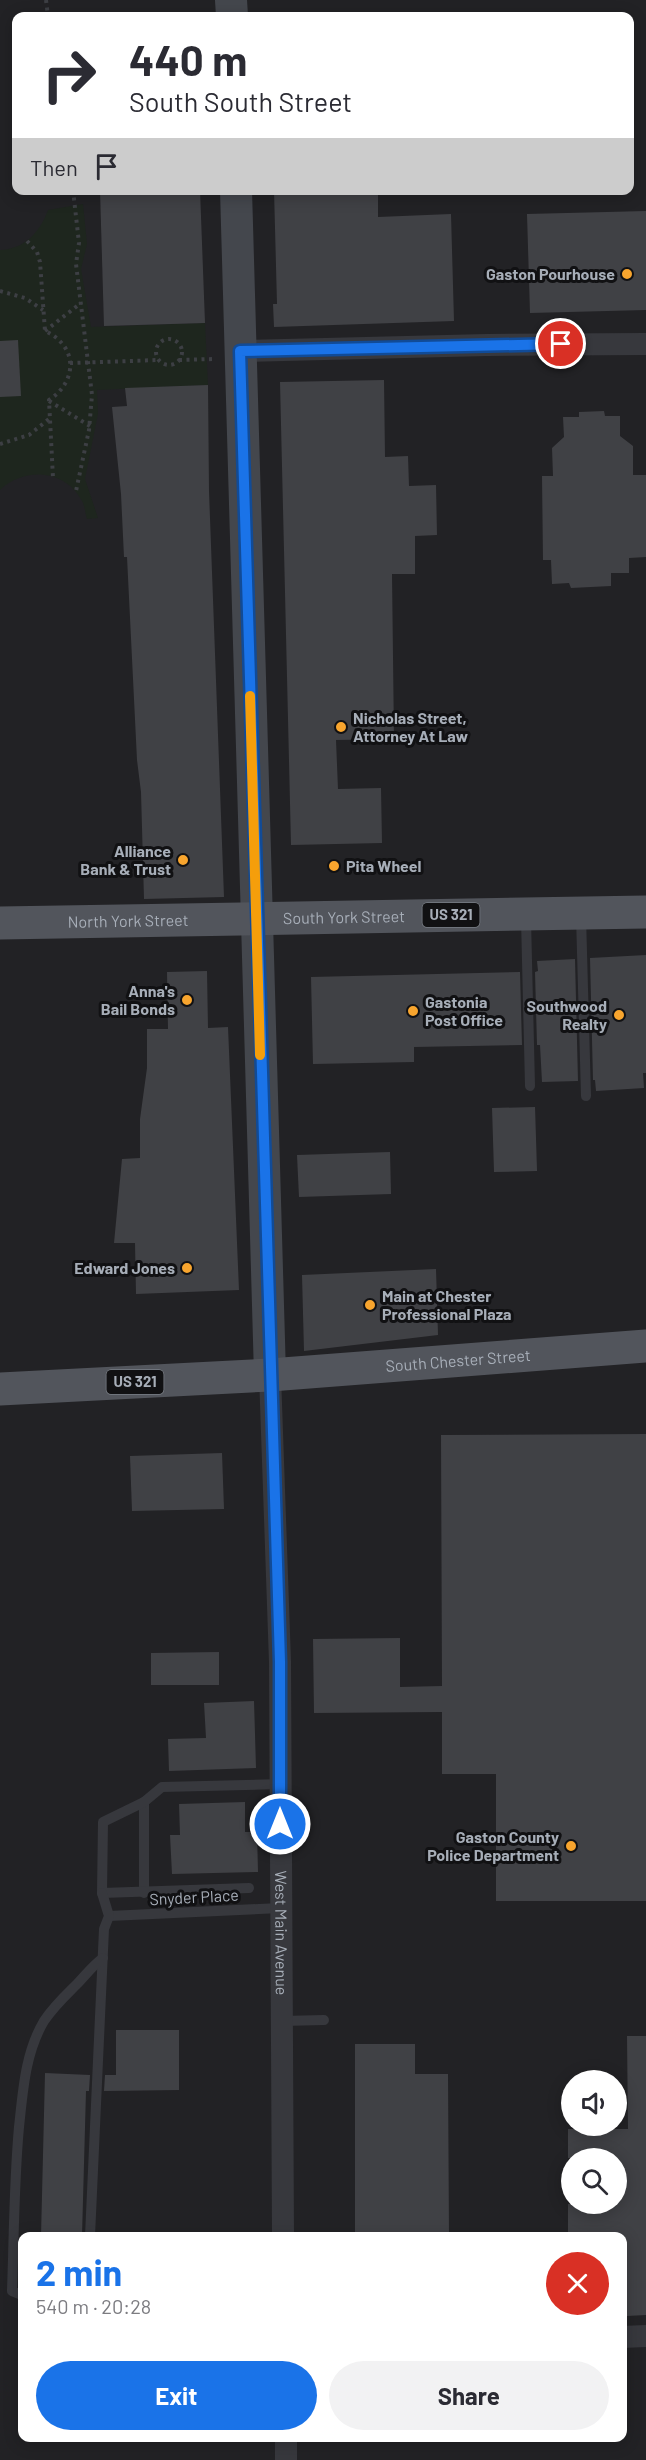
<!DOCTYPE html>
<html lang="en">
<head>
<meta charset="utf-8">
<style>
	:root { --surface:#fff; --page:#f2f2f3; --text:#2b2b33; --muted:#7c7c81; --accent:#1a73e8 }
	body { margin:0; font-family:Barlow,sans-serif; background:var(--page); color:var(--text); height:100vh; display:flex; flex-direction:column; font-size:22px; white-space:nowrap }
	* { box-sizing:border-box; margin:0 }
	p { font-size:20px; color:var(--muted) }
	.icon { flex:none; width:33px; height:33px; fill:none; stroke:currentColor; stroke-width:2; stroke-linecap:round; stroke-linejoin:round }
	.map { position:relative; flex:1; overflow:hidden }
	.drawer { position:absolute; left:18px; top:2232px; width:609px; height:210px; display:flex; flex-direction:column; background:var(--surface); border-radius:12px; box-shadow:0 3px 15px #0003 }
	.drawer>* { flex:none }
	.hud { position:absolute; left:12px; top:12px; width:622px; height:183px; border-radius:12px; box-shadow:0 3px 15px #0003; background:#fff; color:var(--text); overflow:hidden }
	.tools { position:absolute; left:561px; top:2070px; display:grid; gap:12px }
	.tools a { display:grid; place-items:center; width:66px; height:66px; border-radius:50%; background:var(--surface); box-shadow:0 3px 15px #0003; font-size:30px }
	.pin { position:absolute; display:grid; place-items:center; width:51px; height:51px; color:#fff; margin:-26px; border:3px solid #fff; border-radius:50%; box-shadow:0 2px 6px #0007 }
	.me { position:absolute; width:66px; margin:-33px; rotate:0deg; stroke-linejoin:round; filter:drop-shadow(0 0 4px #0008) }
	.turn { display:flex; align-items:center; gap:21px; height:126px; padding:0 18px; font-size:27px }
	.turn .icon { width:78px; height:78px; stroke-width:2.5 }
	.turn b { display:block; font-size:42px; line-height:51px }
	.then { display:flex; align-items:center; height:57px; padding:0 18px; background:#0003; gap:12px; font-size:22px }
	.round { display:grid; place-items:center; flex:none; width:63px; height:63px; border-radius:32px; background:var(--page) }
	.overview { display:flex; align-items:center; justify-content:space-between; height:102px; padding:0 18px }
	h1 { font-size:36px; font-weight:700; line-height:45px; color:var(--accent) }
	.button { display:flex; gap:12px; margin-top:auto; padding:12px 18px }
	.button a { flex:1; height:69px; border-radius:36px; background:var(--accent); color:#fff; font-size:24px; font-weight:700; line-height:69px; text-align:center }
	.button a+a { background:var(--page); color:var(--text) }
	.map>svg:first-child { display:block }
	.built { fill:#222225; fill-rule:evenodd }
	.green { fill:#1e261e }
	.building { fill:#404145 }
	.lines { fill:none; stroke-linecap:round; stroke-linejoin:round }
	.path { stroke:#3d3f44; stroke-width:4; stroke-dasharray:3 4.5; stroke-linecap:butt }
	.lane { stroke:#37383d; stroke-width:10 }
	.street { stroke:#37383d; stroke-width:22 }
	.secondary { stroke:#44474d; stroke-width:32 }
	.primary { stroke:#52555c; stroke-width:33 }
	.route-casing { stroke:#114b97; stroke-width:15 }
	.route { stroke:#1a73e8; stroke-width:10 }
	.slow { stroke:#f59e0b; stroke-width:10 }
	.poi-dot { fill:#f8a52e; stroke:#111113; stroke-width:2 }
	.labels { text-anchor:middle; stroke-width:6; stroke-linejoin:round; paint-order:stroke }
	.shield { fill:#111113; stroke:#7a7f86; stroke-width:1.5 }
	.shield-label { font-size:15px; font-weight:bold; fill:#a7aeb8 }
	.poi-label { font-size:16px; font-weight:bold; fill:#a7aeb8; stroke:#111113; text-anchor:end }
	.street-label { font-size:16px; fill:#a7aeb8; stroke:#111113 }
</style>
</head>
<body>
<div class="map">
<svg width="646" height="2460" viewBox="0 0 646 2460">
	<rect width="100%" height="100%" fill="#161618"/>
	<!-- built -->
	<path class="built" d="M 0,0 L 646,0 L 646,2460 L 0,2460 ZM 16,16 L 630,16 L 630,190 L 16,190 ZM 572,2080 L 616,2080 L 616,2126 L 572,2126 ZM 572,2158 L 616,2158 L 616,2204 L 572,2204 ZM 22,2236 L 622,2236 L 622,2438 L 22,2438 Z"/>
	<!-- green -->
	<path class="green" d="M 83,204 L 87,244 L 81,269 L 91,327 L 205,323 L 208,385 L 97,390 L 98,414 L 85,479 L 98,518 L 87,519 C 85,513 85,506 82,501 C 65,469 24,467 0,490 L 0,250 C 25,249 40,232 48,210 Z"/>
	<!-- building -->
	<g class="building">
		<path d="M 100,190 L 200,190 L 205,323 L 104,326 Z"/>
		<path d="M 274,190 L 378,190 L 378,217 L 451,214 L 454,321 L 274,327 L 273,304 L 277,304 Z"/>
		<path d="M 646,211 L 646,310 L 530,313 L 527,214 Z"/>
		<path d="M 18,340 L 21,396 L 0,397 L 0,341 Z"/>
		<path d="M 384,380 L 385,457 L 408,456 L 409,486 L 436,485 L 437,535 L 415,536 L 415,574 L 392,574 L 394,739 L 336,740 L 338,789 L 381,788 L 382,843 L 291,845 L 280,382 Z"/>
		<path d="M 208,385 L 209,491 L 224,897 L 144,899 L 141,792 L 137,760 L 127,557 L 124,557 L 121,494 L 112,407 L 127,406 L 125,388 Z"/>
		<path d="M 604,411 L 605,416 L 620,416 L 620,436 L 633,446 L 633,475 L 646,475 L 646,557 L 629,558 L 629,573 L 611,573 L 611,586 L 571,588 L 569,583 L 552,584 L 551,560 L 543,560 L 542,476 L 553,476 L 552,448 L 564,437 L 563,417 L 579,417 L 579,412 Z"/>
		<path d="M 646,955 L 646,1073 L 643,1073 L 644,1088 L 596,1091 L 595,1080 L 593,1080 L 590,958 Z"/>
		<path d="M 575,959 L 578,1081 L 542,1082 L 540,1045 L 537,1045 L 535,972 L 538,971 L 537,961 Z"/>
		<path d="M 207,971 L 208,1028 L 228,1027 L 239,1290 L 136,1294 L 135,1243 L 114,1243 L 122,1159 L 140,1158 L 140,1119 L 147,1068 L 147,1029 L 168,1029 L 167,972 Z"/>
		<path d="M 520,972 L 522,1045 L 414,1047 L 414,1062 L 313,1064 L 311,977 Z"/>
		<path d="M 535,1107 L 537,1171 L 494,1172 L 492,1108 Z"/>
		<path d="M 390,1152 L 391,1194 L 299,1197 L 297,1155 Z"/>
		<path d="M 436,1269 L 438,1335 L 304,1351 L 302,1275 Z"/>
		<path d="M 646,1434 L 646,1901 L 496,1901 L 496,1774 L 442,1774 L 442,1712 L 314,1713 L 313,1639 L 400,1638 L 400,1687 L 442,1686 L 441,1435 Z"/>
		<path d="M 222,1453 L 224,1509 L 132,1511 L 130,1456 Z"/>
		<path d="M 219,1652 L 219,1685 L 151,1685 L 151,1653 Z"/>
		<path d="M 254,1701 L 256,1768 L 169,1771 L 168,1739 L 206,1738 L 204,1703 Z"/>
		<path d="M 245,1802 L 245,1832 L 257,1832 L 258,1872 L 172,1874 L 170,1835 L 180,1835 L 179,1804 Z"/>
		<path d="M 116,2030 L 179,2030 L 179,2090 L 104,2091 L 105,2075 L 116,2075 Z"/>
		<path d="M 627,2036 L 646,2036 L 646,2315 L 627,2316 L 627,2301 L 622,2301 L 622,2236 L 568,2236 L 568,2204 L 616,2204 L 616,2158 L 568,2158 L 568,2129 L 628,2129 Z"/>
		<path d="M 355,2044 L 415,2044 L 415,2074 L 448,2074 L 449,2236 L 355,2236 Z"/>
		<path d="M 45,2073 L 90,2075 L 89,2091 L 86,2091 L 82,2236 L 41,2236 Z"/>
	</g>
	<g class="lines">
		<!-- path -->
		<g class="path">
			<path d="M 46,0 L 48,16"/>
			<path d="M 73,190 L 79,243 L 76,264 L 92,395 L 89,430 L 76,491"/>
			<path d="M 27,241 L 37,252 L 40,262 L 45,331 C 78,346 78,381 49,400 L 53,478"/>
			<path d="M 0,291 L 25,298 L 43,310"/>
			<path d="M 45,331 L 81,303"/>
			<circle cx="169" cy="352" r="13"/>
			<path d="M 179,360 L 214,359"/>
			<path d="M 70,363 L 159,360"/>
			<path d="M 49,401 L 90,426"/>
			<path d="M 0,444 L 29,435 L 49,419"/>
		</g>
		<!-- lane -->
		<g class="lane">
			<path d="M 581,916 L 586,1096"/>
			<path d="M 526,919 L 530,1086"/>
			<path d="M 144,1802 L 144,1893"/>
			<path d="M 249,1888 L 102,1893 L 103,1822 L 144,1802 L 162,1787 L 281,1784"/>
			<path d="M 109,1916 L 280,1908"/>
			<path d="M 282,2021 L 324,2020"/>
			<path d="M 90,2236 L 104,1929 L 109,1916 L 102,1893"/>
			<path d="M 22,2295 L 12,2291 C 14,2236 14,2182 19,2127 C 23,2091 25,2053 44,2021 C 54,2006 65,1996 77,1984 C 86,1975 92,1966 103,1958"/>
		</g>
		<!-- street -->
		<g class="street">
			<path d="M 240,351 L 487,345 L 646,344"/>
			<path id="s1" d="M 270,1375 L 280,1662 L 283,2236"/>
			<path d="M 622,2337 L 646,2336"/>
			<path d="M 286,2438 L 286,2460"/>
		</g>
		<!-- secondary -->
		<g class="secondary">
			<path d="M 231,0 L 232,16"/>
			<path d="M 236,190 L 270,1375"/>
		</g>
		<!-- primary -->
		<g class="primary">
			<path id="s2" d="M 0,923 L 646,912"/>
			<path id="s3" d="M 0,1389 L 270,1375 L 646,1346"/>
		</g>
	</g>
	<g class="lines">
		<!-- route casing -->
		<g class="route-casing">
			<path id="route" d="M 280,1824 L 280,1662 L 240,351 L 561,344"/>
		</g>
		<!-- route -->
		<use href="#route" class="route"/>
		<!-- slow -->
		<path class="slow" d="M 250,696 L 260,1055"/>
	</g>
	<!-- markers -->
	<g class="poi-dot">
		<circle cx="627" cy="274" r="6"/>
		<circle cx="341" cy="727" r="6"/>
		<circle cx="183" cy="860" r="6"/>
		<circle cx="334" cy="866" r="6"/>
		<circle cx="187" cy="1000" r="6"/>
		<circle cx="413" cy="1011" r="6"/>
		<circle cx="619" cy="1015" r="6"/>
		<circle cx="187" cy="1268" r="6"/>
		<circle cx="370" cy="1305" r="6"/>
		<circle cx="571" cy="1846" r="6"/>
	</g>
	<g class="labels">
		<!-- shield labels -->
		<g class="shield">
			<rect x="422.5" y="903" width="57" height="24" rx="4.5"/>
			<rect x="106.5" y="1370" width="57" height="24" rx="4.5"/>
		</g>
		<g class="shield-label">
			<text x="451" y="920">US 321</text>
			<text x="135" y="1387">US 321</text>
		</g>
		<!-- poi labels -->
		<g class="poi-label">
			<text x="615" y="280">Gaston Pourhouse</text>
			<text x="353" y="724" text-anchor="start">Nicholas Street,<tspan x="353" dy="18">Attorney At Law</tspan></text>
			<text x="171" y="857">Alliance<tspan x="171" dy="18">Bank &amp; Trust</tspan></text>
			<text x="346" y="872" text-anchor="start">Pita Wheel</text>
			<text x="175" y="997">Anna's<tspan x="175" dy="18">Bail Bonds</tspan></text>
			<text x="425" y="1008" text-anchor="start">Gastonia<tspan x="425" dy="18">Post Office</tspan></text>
			<text x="607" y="1012">Southwood<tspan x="607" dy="18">Realty</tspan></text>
			<text x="175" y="1274">Edward Jones</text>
			<text x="382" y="1302" text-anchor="start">Main at Chester<tspan x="382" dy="18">Professional Plaza</tspan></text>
			<text x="559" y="1843">Gaston County<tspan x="559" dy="18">Police Department</tspan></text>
		</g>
		<!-- street labels -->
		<g class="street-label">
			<text dy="6" stroke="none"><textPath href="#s2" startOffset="344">South York Street</textPath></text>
			<text dy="6" stroke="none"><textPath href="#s2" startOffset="128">North York Street</textPath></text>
			<text dy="6" stroke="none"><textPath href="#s3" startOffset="459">South Chester Street</textPath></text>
			<text transform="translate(194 1897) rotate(-3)" y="6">Snyder Place</text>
			<text dy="6" stroke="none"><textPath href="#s1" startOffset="558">West Main Avenue</textPath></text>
		</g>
	</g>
</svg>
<div class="tools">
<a><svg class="icon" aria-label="sound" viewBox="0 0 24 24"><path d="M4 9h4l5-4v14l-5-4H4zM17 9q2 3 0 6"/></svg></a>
<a><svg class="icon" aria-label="search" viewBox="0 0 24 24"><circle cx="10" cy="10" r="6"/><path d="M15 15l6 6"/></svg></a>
</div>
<div class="pin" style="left:561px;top:344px;background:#d93025"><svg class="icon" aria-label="arrive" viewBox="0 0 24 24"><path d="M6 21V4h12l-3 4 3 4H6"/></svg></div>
<svg class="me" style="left:280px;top:1824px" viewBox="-20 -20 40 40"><circle r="17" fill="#1a73e8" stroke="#fff" stroke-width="3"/><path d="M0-11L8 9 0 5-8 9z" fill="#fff"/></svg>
<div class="hud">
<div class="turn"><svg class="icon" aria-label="right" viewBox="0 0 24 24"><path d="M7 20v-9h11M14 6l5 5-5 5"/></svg><div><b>440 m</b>South South Street</div></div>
<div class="then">Then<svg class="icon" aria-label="arrive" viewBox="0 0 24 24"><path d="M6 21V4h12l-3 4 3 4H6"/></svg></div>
</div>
<section class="drawer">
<div class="overview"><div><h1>2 min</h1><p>540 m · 20:28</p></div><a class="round" style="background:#d93025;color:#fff"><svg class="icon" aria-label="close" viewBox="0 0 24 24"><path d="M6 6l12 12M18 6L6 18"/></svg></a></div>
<div class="button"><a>Exit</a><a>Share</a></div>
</section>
</div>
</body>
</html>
